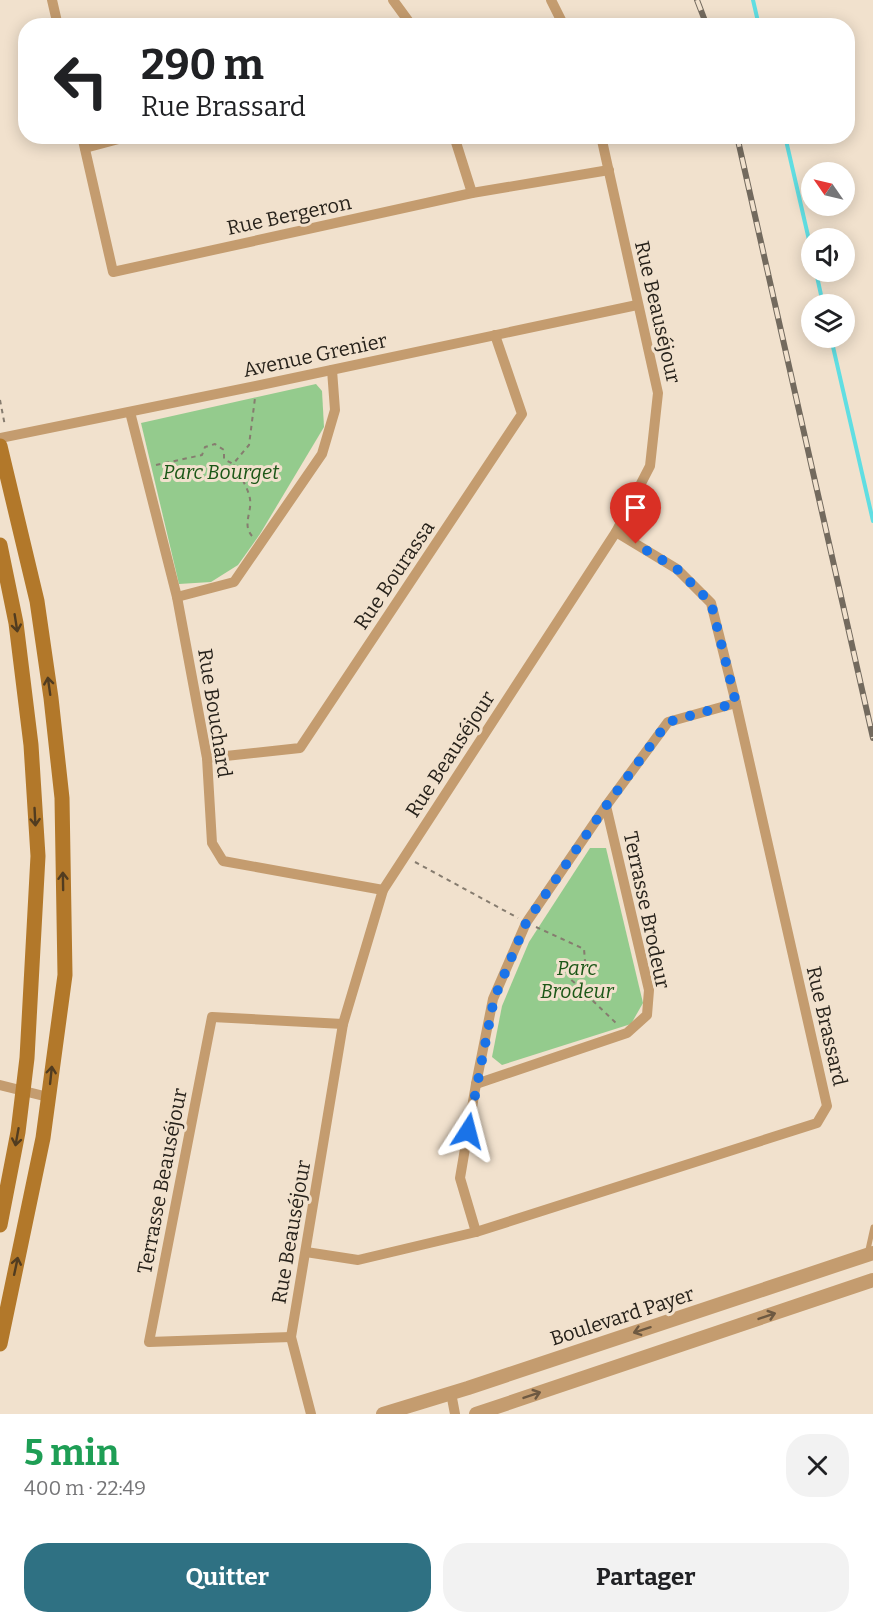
<!DOCTYPE html>
<html lang="fr">
<head>
<meta charset="utf-8">
<style>
	:root { --surface:#fff; --page:#f2f2f2; --text:#202124; --muted:#757577; --accent:#2f7183 }
	body { margin:0; font-family:Bitter,serif; background:var(--page); color:var(--text); height:100vh; display:flex; flex-direction:column; font-size:22px; white-space:nowrap }
	* { box-sizing:border-box; margin:0 }
	p { font-size:20px; color:var(--muted) }
	.icon { flex:none; width:33px; height:33px; fill:none; stroke:currentColor; stroke-width:2; stroke-linecap:round; stroke-linejoin:round }
	.map { position:relative; height:1414px; overflow:hidden }
	.details { display:flex; flex-direction:column; background:var(--surface); flex:1 }
	.details>* { flex:none }
	.banner { position:absolute; left:18px; top:18px; width:837px; height:126px; border-radius:24px; box-shadow:0 3px 15px #0003; background:#fff; color:var(--text); overflow:hidden }
	.needle { width:39px; rotate:304deg }
	.buttons { position:absolute; left:801px; top:162px; display:grid; gap:12px }
	.buttons a { display:grid; place-items:center; width:54px; height:54px; border-radius:50%; background:var(--surface); box-shadow:0 3px 15px #0003; font-size:30px }
	.pin { position:absolute; display:grid; place-items:center; width:51px; height:51px; color:#fff; margin:-62px -26px; border-radius:50% 50% 50% 0; rotate:-45deg; box-shadow:0 0 6px #0007 }
	.pin .icon { rotate:45deg }
	.me { position:absolute; width:66px; margin:-33px; rotate:9deg; stroke-linejoin:round; filter:drop-shadow(0 0 4px #0008) }
	.turn { display:flex; align-items:center; gap:21px; height:126px; padding:0 24px; font-size:27px }
	.turn .icon { width:78px; height:78px; stroke-width:2.5 }
	.turn b { display:block; font-size:42px; line-height:51px }
	.round { display:grid; place-items:center; flex:none; width:63px; height:63px; border-radius:24px; background:var(--page) }
	.headline { display:flex; align-items:center; justify-content:space-between; height:102px; padding:0 24px }
	h1 { font-size:36px; font-weight:700; line-height:45px; color:#1e9e55 }
	.primary-button { display:flex; gap:12px; margin-top:auto; padding:12px 24px }
	.primary-button a { flex:1; height:69px; border-radius:24px; background:var(--accent); color:#fff; font-size:24px; font-weight:700; line-height:69px; text-align:center }
	.primary-button a+a { background:var(--page); color:var(--text) }
	.map>svg:first-child { display:block }
	.green { fill:#94cb8d }
	.lines { fill:none; stroke-linecap:round; stroke-linejoin:round }
	.stream { stroke:#60dee2; stroke-width:4 }
	.path { stroke:#867c6f; stroke-width:2; stroke-dasharray:4.5 4.5; stroke-linecap:butt }
	.service { stroke:#c49c6f; stroke-width:5 }
	.minor { stroke:#c49c6f; stroke-width:10 }
	.tertiary { stroke:#c49c6f; stroke-width:14 }
	.secondary { stroke:#b2782a; stroke-width:15 }
	.rail-casing { stroke:#736a5e; stroke-width:6 }
	.rail { stroke:#f1e1cd; stroke-width:4; stroke-dasharray:11; stroke-linecap:butt }
	.oneway { stroke:#513c20 }
	.oneway2 { stroke:#6e5941 }
	.route { stroke:#1a73e8; stroke-width:10; stroke-dasharray:0 18 }
	.labels { text-anchor:middle; stroke-width:6; stroke-linejoin:round; paint-order:stroke }
	.street-label { font-size:20px; fill:#27221b; stroke:#f1e1cd }
	.park-label { font-size:20px; font-style:italic; fill:#1c5717; stroke:#f1e1cd }
</style>
</head>
<body>
<div class="map">
<svg width="873" height="1414" viewBox="0 0 873 1414">
	<rect width="100%" height="100%" fill="#f1e1cd"/>
	<!-- green -->
	<g class="green">
		<path d="M 316,384 L 322,391 L 324,427 L 260,534 L 238,565 L 211,582 L 179,584 L 141,423 Z"/>
		<path d="M 590,848 L 606,848 L 643,1003 L 631,1024 L 502,1065 L 492,1057 L 502,1006 L 529,942 Z"/>
	</g>
	<g class="lines">
		<!-- stream -->
		<g class="stream">
			<path d="M 753,0 L 759,26"/>
			<path d="M 785,136 L 812,253"/>
			<path d="M 816,272 L 823,304"/>
			<path d="M 831,338 L 873,521"/>
		</g>
		<!-- path -->
		<g class="path">
			<path d="M 0,400 L 5,426"/>
			<path d="M 156,465 L 202,455 L 205,447 L 215,444 L 224,450 L 224,459 L 233,464"/>
			<path d="M 252,536 C 242,524 252,513 250,499 C 248,487 239,474 233,464 L 249,445 L 255,398"/>
			<path d="M 415,862 L 518,918"/>
			<path d="M 536,927 L 584,949 L 585,961 L 570,979 L 581,988 L 582,1000 L 591,999 L 617,1024"/>
		</g>
		<!-- service -->
		<path class="service" d="M 867,1254 L 873,1227"/>
		<!-- minor -->
		<g class="minor">
			<path d="M 52,0 L 58,26"/>
			<path d="M 393,0 L 412,26"/>
			<path d="M 551,0 L 564,26"/>
			<path d="M 82,136 L 113,272 L 472,193 L 609,170"/>
			<path d="M 454,136 L 472,193"/>
			<path d="M 85,148 L 130,136"/>
			<path d="M 130,412 L 177,597 L 207,758 L 212,843 L 223,861 L 383,890"/>
			<path d="M 0,438 L 256,386 L 637,305"/>
			<path d="M 177,597 L 234,582 L 322,454 L 335,410 L 332,370"/>
			<path d="M 207,758 L 300,748 L 522,414 L 495,335"/>
			<path d="M 476,1084 L 627,1033 L 647,1015 L 649,990 L 606,806"/>
			<path d="M 0,1085 L 48,1097"/>
			<path d="M 476,1232 L 460,1178 L 476,1084 L 493,999 L 526,923 L 606,806 L 668,722 L 736,703"/>
			<path d="M 306,1252 L 358,1260 L 476,1232 L 817,1123 L 827,1106 L 736,703 L 711,603 L 677,569 L 616,532"/>
			<path d="M 291,1337 L 149,1342 L 212,1017 L 343,1024"/>
			<path d="M 451,1393 L 455,1414"/>
			<path d="M 311,1414 L 291,1337 L 343,1024 L 383,890 L 616,532 L 650,466 L 658,393 L 601,136"/>
		</g>
		<!-- tertiary -->
		<g class="tertiary">
			<path d="M 383,1414 L 468,1388 L 873,1253"/>
			<path d="M 476,1414 L 873,1280"/>
		</g>
		<!-- secondary -->
		<g class="secondary">
			<path d="M 0,446 L 37,601 L 51,698 L 62,798 L 65,975 L 43,1138 L 0,1344"/>
			<path d="M 0,545 L 16,623 L 31,745 L 38,856 L 27,1058 L 18,1132 L 0,1225"/>
		</g>
		<!-- rail casing -->
		<g class="rail-casing">
			<g id="rail">
				<path d="M 697,0 L 707,26"/>
				<path d="M 737,136 L 873,738"/>
			</g>
		</g>
		<!-- rail -->
		<use href="#rail" class="rail"/>
	</g>
	<!-- one-way arrows -->
	<defs><path id="oneway-shaft" d="M-6 0H5M1.5-3L5.5 0L1.5 3" fill="none" stroke-width="1.6" stroke-linecap="round" stroke-linejoin="round" transform="scale(1.5)"/></defs>
	<g class="oneway">
		<use href="#oneway-shaft" transform="translate(16 623) rotate(81)"/>
		<use href="#oneway-shaft" transform="translate(49 686) rotate(-98)"/>
		<use href="#oneway-shaft" transform="translate(35 817) rotate(87)"/>
		<use href="#oneway-shaft" transform="translate(63 881) rotate(-91)"/>
		<use href="#oneway-shaft" transform="translate(51 1075) rotate(-84)"/>
		<use href="#oneway-shaft" transform="translate(17 1137) rotate(100)"/>
		<use href="#oneway-shaft" transform="translate(16 1266) rotate(-78)"/>
	</g>
	<g class="oneway2">
		<use href="#oneway-shaft" transform="translate(767 1316) rotate(-19)"/>
		<use href="#oneway-shaft" transform="translate(642 1330) rotate(162)"/>
		<use href="#oneway-shaft" transform="translate(532 1395) rotate(-19)"/>
	</g>
	<g class="lines">
		<!-- route -->
		<path class="route" d="M 468,1131 L 494,999 L 526,923 L 606,806 L 668,722 L 736,703 L 711,603 L 677,569 L 636,544"/>
	</g>
	<g class="labels">
		<!-- street labels -->
		<g class="street-label">
			<text transform="translate(289 215) rotate(-12)" y="7">Rue Bergeron</text>
			<text transform="translate(658 312) rotate(77)" y="7">Rue Beauséjour</text>
			<text transform="translate(315 355) rotate(-12)" y="7">Avenue Grenier</text>
			<text transform="translate(394 575) rotate(-56)" y="7">Rue Bourassa</text>
			<text transform="translate(215 713) rotate(81)" y="7">Rue Bouchard</text>
			<text transform="translate(450 754) rotate(-57)" y="7">Rue Beauséjour</text>
			<text transform="translate(647 910) rotate(78)" y="7">Terrasse Brodeur</text>
			<text transform="translate(827 1026) rotate(77)" y="7">Rue Brassard</text>
			<text transform="translate(162 1181) rotate(-79)" y="7">Terrasse Beauséjour</text>
			<text transform="translate(291 1232) rotate(-80)" y="7">Rue Beauséjour</text>
			<text transform="translate(622 1316) rotate(-18)" y="7">Boulevard Payer</text>
		</g>
		<!-- park labels -->
		<g class="park-label">
			<text x="221" y="479">Parc Bourget</text>
			<text x="577" y="975">Parc<tspan x="577" dy="23">Brodeur</tspan></text>
		</g>
	</g>
</svg>
<div class="buttons">
<a><svg class="needle" viewBox="-14 -14 28 28"><path d="M0-13l5 13h-10z" fill="#e53935"/><path d="M0 13l5-13h-10z" fill="#757577"/></svg></a>
<a><svg class="icon" aria-label="sound" viewBox="0 0 24 24"><path d="M4 9h4l5-4v14l-5-4H4zM17 9q2 3 0 6"/></svg></a>
<a><svg class="icon" aria-label="layers" viewBox="0 0 24 24"><path d="M12 4l9 5-9 5-9-5zM3 14l9 5 9-5"/></svg></a>
</div>
<div class="pin" style="left:636px;top:544px;background:#d93025"><svg class="icon" aria-label="arrive" viewBox="0 0 24 24"><path d="M6 21V4h12l-3 4 3 4H6"/></svg></div>
<svg class="me" style="left:468px;top:1131px" viewBox="-20 -20 40 40"><path d="M0-17L14 15 0 8-14 15z" fill="#1a73e8" stroke="#fff" stroke-width="4"/></svg>
<div class="banner">
<div class="turn"><svg class="icon" aria-label="left" viewBox="0 0 24 24"><path d="M17 20v-9H6M10 6l-5 5 5 5"/></svg><div><b>290 m</b>Rue Brassard</div></div>
</div>
</div>
<section class="details">
<div class="headline"><div><h1>5 min</h1><p>400 m · 22:49</p></div><a class="round"><svg class="icon" aria-label="close" viewBox="0 0 24 24"><path d="M6 6l12 12M18 6L6 18"/></svg></a></div>
<div class="primary-button"><a>Quitter</a><a>Partager</a></div>
</section>
</body>
</html>
